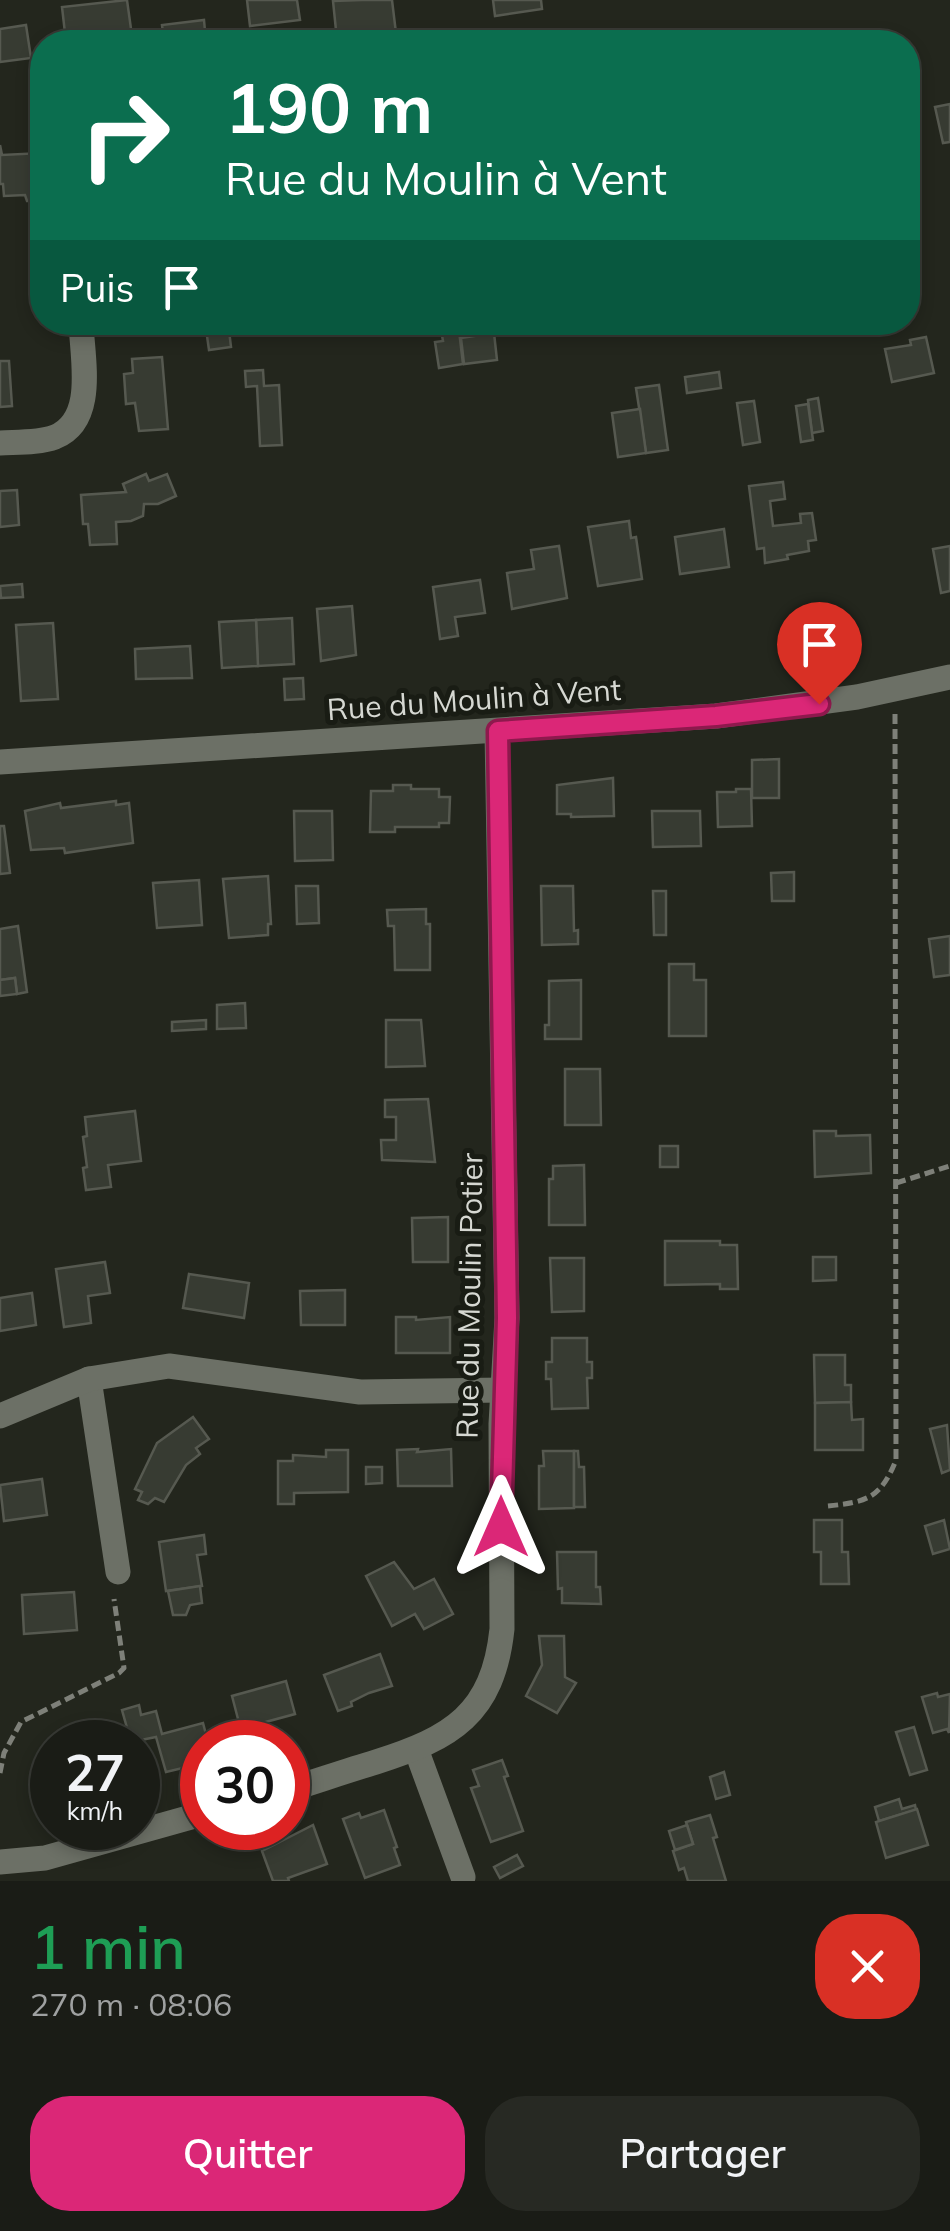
<!DOCTYPE html>
<html lang="fr">
<head>
<meta charset="utf-8">
<style>
	:root { --surface:#1a1c16; --page:#272923; --text:#f1f3f6; --muted:#9fa1a1; --line:#383a35; --accent:#db2777 }
	body { margin:0; font-family:Mulish,sans-serif; background:var(--page); color:var(--text); height:100vh; display:flex; flex-direction:column; font-size:38px; white-space:nowrap }
	* { box-sizing:border-box; margin:0 }
	p { font-size:32px; color:var(--muted) }
	.icon { flex:none; width:55px; height:55px; fill:none; stroke:currentColor; stroke-width:2; stroke-linecap:round; stroke-linejoin:round }
	.map { position:relative; height:1881px; overflow:hidden }
	.side { display:flex; flex-direction:column; background:var(--surface); flex:1 }
	.side>* { flex:none }
	.guide { position:absolute; left:30px; top:30px; width:890px; height:305px; border-radius:40px; box-shadow:0 5px 15px #0003,0 0 0 2px var(--line); background:#0b6e4f; color:#fff; overflow:hidden }
	.speed { position:absolute; left:30px; top:1720px; display:flex; gap:20px; font-size:50px; font-weight:700; text-align:center }
	.speed>* { display:grid; place-content:center; width:130px; height:130px; border-radius:50%; background:var(--surface); box-shadow:0 5px 15px #0003,0 0 0 2px var(--line); line-height:1 }
	.speed small { font-size:25px; font-weight:400 }
	.speed .limit { border:15px solid #d22; background:#fff; color:#111 }
	.pin { position:absolute; display:grid; place-items:center; width:85px; height:85px; color:#fff; margin:-102px -42px; border-radius:50% 50% 50% 0; rotate:-45deg; box-shadow:0 0 10px #0007 }
	.pin .icon { rotate:45deg }
	.me { position:absolute; width:110px; margin:-55px; rotate:0deg; stroke-linejoin:round; filter:drop-shadow(0 0 8px #0008) }
	.turn { display:flex; align-items:center; gap:35px; height:210px; padding:0 30px; font-size:45px }
	.turn .icon { width:130px; height:130px; stroke-width:2.5 }
	.turn b { display:block; font-size:70px; line-height:85px }
	.then { display:flex; align-items:center; height:95px; padding:0 30px; background:#0003; gap:20px; font-size:38px }
	.round { display:grid; place-items:center; flex:none; width:105px; height:105px; border-radius:40px; background:var(--page) }
	.summary { display:flex; align-items:center; justify-content:space-between; height:170px; padding:0 30px }
	h1 { font-size:60px; font-weight:600; line-height:75px; color:#1e9e55 }
	.cta { display:flex; gap:20px; margin-top:auto; padding:20px 30px }
	.cta a { flex:1; height:115px; border-radius:40px; background:var(--accent); color:#fff; font-size:40px; font-weight:600; line-height:115px; text-align:center }
	.cta a+a { background:var(--page); color:var(--text) }
	.map>svg:first-child { display:block }
	.building { fill:#373b32; stroke:#565950; stroke-width:2.5 }
	.lines { fill:none; stroke-linecap:round; stroke-linejoin:round }
	.path { stroke:#7e8079; stroke-width:5; stroke-dasharray:10 5; stroke-linecap:butt }
	.minor { stroke:#6c7066; stroke-width:25 }
	.route-casing { stroke:#8e194d; stroke-width:25 }
	.route { stroke:#db2777; stroke-width:18 }
	.labels { text-anchor:middle; stroke-width:10; stroke-linejoin:round; paint-order:stroke }
	.street-label { font-size:30px; fill:#d6d8d2; stroke:#191c14 }
</style>
</head>
<body>
<div class="map">
<svg width="950" height="1881" viewBox="0 0 950 1881">
	<rect width="100%" height="100%" fill="#23261d"/>
	<!-- building -->
	<g class="building">
		<path d="M 127,0 L 132,36 L 66,42 L 62,7 Z"/>
		<path d="M 247,0 L 297,0 L 300,20 L 250,26 Z"/>
		<path d="M 362,0 L 392,0 L 396,33 L 337,40 L 333,1 Z"/>
		<path d="M 493,0 L 541,0 L 542,9 L 495,16 Z"/>
		<path d="M 204,20 L 206,42 L 164,42 L 162,25 Z"/>
		<path d="M 26,25 L 31,58 L 0,62 L 0,29 Z"/>
		<path d="M 950,104 L 950,142 L 943,143 L 935,107 Z"/>
		<path d="M 0,145 L 2,155 L 42,153 L 40,201 L 27,201 L 25,195 L 4,196 L 3,184 L 0,184 Z"/>
		<path d="M 205,322 L 228,322 L 231,347 L 209,350 Z"/>
		<path d="M 458,322 L 463,364 L 439,368 L 435,342 L 443,341 L 440,324 Z"/>
		<path d="M 492,322 L 494,333 L 461,338 L 458,324 Z"/>
		<path d="M 494,333 L 497,360 L 464,364 L 461,338 Z"/>
		<path d="M 926,337 L 934,373 L 892,382 L 885,349 L 911,345 L 910,340 Z"/>
		<path d="M 162,357 L 168,429 L 139,431 L 135,403 L 126,404 L 124,374 L 133,373 L 132,359 Z"/>
		<path d="M 0,361 L 9,361 L 12,406 L 0,407 Z"/>
		<path d="M 263,370 L 264,386 L 279,385 L 282,445 L 260,446 L 257,386 L 246,387 L 245,371 Z"/>
		<path d="M 719,372 L 721,388 L 687,393 L 685,377 Z"/>
		<path d="M 659,385 L 668,450 L 646,453 L 636,388 Z"/>
		<path d="M 818,398 L 823,431 L 812,433 L 808,400 Z"/>
		<path d="M 754,401 L 760,442 L 743,445 L 737,403 Z"/>
		<path d="M 808,404 L 813,440 L 801,442 L 796,406 Z"/>
		<path d="M 640,409 L 646,453 L 618,457 L 612,413 Z"/>
		<path d="M 146,474 L 149,481 L 167,474 L 176,496 L 158,504 L 144,504 L 143,516 L 131,521 L 116,522 L 117,544 L 90,545 L 88,524 L 83,524 L 81,495 L 126,492 L 123,484 Z"/>
		<path d="M 783,482 L 785,499 L 770,501 L 773,526 L 801,523 L 800,514 L 812,513 L 816,540 L 808,541 L 809,551 L 787,555 L 788,559 L 765,563 L 764,548 L 757,549 L 749,486 Z"/>
		<path d="M 17,490 L 19,525 L 0,527 L 0,491 Z"/>
		<path d="M 629,521 L 631,538 L 636,537 L 642,579 L 598,586 L 588,527 Z"/>
		<path d="M 724,529 L 729,567 L 680,574 L 675,537 Z"/>
		<path d="M 559,546 L 567,598 L 512,609 L 507,573 L 534,569 L 531,550 Z"/>
		<path d="M 950,546 L 950,591 L 941,593 L 933,549 Z"/>
		<path d="M 480,580 L 485,613 L 455,617 L 458,636 L 440,639 L 433,587 Z"/>
		<path d="M 22,584 L 23,597 L 1,598 L 0,586 Z"/>
		<path d="M 352,606 L 356,655 L 321,661 L 317,609 Z"/>
		<path d="M 292,618 L 294,664 L 258,666 L 256,620 Z"/>
		<path d="M 256,620 L 258,666 L 222,668 L 219,622 Z"/>
		<path d="M 53,623 L 58,699 L 21,701 L 16,625 Z"/>
		<path d="M 190,646 L 192,678 L 136,679 L 135,649 Z"/>
		<path d="M 303,678 L 304,699 L 285,700 L 284,679 Z"/>
		<path d="M 779,759 L 779,798 L 752,798 L 752,760 Z"/>
		<path d="M 613,778 L 614,816 L 571,817 L 571,814 L 557,814 L 557,785 Z"/>
		<path d="M 393,785 L 411,785 L 411,789 L 439,789 L 439,797 L 450,797 L 449,823 L 439,823 L 439,827 L 395,827 L 395,832 L 370,832 L 371,791 L 393,791 Z"/>
		<path d="M 736,789 L 751,789 L 752,826 L 718,827 L 717,792 L 736,792 Z"/>
		<path d="M 116,801 L 116,805 L 129,803 L 133,843 L 65,853 L 64,848 L 31,850 L 25,811 L 60,803 L 61,808 Z"/>
		<path d="M 294,811 L 332,811 L 333,860 L 295,861 Z"/>
		<path d="M 652,811 L 700,811 L 701,846 L 653,847 Z"/>
		<path d="M 0,826 L 4,826 L 10,873 L 0,874 Z"/>
		<path d="M 794,872 L 794,901 L 772,901 L 771,873 Z"/>
		<path d="M 268,876 L 271,924 L 268,924 L 268,935 L 229,938 L 223,879 Z"/>
		<path d="M 199,880 L 202,925 L 157,928 L 153,883 Z"/>
		<path d="M 296,886 L 318,886 L 319,923 L 297,924 Z"/>
		<path d="M 541,886 L 573,886 L 574,931 L 578,930 L 578,944 L 542,945 Z"/>
		<path d="M 653,891 L 666,891 L 666,935 L 654,935 Z"/>
		<path d="M 426,909 L 426,924 L 430,924 L 430,970 L 395,970 L 394,926 L 388,926 L 387,910 Z"/>
		<path d="M 18,926 L 27,992 L 17,994 L 15,978 L 0,980 L 0,929 Z"/>
		<path d="M 950,936 L 950,975 L 934,977 L 929,939 Z"/>
		<path d="M 669,964 L 694,964 L 694,980 L 706,980 L 706,1036 L 669,1036 Z"/>
		<path d="M 15,978 L 17,994 L 0,996 L 0,980 Z"/>
		<path d="M 581,980 L 581,1039 L 545,1039 L 545,1025 L 549,1025 L 549,981 Z"/>
		<path d="M 245,1003 L 246,1028 L 217,1029 L 217,1005 Z"/>
		<path d="M 206,1020 L 206,1029 L 172,1031 L 172,1022 Z"/>
		<path d="M 386,1020 L 421,1020 L 425,1066 L 386,1067 Z"/>
		<path d="M 565,1069 L 600,1069 L 601,1125 L 565,1125 Z"/>
		<path d="M 428,1099 L 435,1162 L 382,1160 L 381,1140 L 396,1140 L 396,1117 L 385,1117 L 385,1100 Z"/>
		<path d="M 135,1111 L 141,1161 L 108,1165 L 111,1187 L 86,1190 L 83,1168 L 87,1167 L 83,1137 L 87,1136 L 85,1117 Z"/>
		<path d="M 814,1131 L 836,1131 L 836,1136 L 870,1135 L 871,1173 L 815,1177 Z"/>
		<rect x="660" y="1146" width="18" height="21"/>
		<path d="M 584,1165 L 585,1225 L 549,1225 L 549,1179 L 553,1179 L 553,1166 Z"/>
		<path d="M 448,1217 L 448,1262 L 413,1262 L 412,1218 Z"/>
		<path d="M 665,1241 L 720,1241 L 720,1245 L 737,1245 L 738,1289 L 720,1289 L 720,1284 L 665,1285 Z"/>
		<path d="M 813,1257 L 836,1257 L 836,1280 L 813,1281 Z"/>
		<path d="M 550,1258 L 584,1258 L 584,1311 L 552,1312 Z"/>
		<path d="M 105,1262 L 110,1293 L 88,1296 L 91,1323 L 64,1327 L 56,1269 Z"/>
		<path d="M 189,1274 L 249,1283 L 244,1318 L 183,1308 Z"/>
		<path d="M 345,1290 L 345,1325 L 301,1325 L 300,1291 Z"/>
		<path d="M 32,1293 L 36,1325 L 0,1331 L 0,1298 Z"/>
		<path d="M 396,1317 L 416,1317 L 416,1320 L 450,1317 L 450,1353 L 396,1353 Z"/>
		<path d="M 552,1338 L 587,1338 L 587,1362 L 592,1362 L 592,1378 L 587,1378 L 588,1408 L 552,1409 L 551,1379 L 546,1379 L 546,1362 L 552,1362 Z"/>
		<path d="M 814,1355 L 845,1355 L 845,1385 L 851,1385 L 851,1402 L 815,1403 Z"/>
		<path d="M 851,1402 L 852,1420 L 863,1419 L 863,1450 L 815,1450 L 815,1403 Z"/>
		<path d="M 193,1417 L 209,1439 L 196,1448 L 200,1454 L 186,1465 L 164,1502 L 155,1498 L 148,1504 L 138,1500 L 142,1492 L 135,1489 L 157,1443 Z"/>
		<path d="M 947,1425 L 950,1470 L 942,1473 L 930,1429 Z"/>
		<path d="M 418,1449 L 417,1452 L 451,1449 L 452,1486 L 398,1486 L 397,1450 Z"/>
		<path d="M 326,1450 L 348,1450 L 348,1492 L 294,1493 L 294,1504 L 278,1504 L 278,1461 L 293,1461 L 293,1455 L 326,1457 Z"/>
		<path d="M 543,1451 L 574,1451 L 574,1508 L 539,1509 L 539,1466 L 544,1466 Z"/>
		<path d="M 574,1451 L 578,1451 L 579,1467 L 584,1467 L 585,1507 L 574,1507 Z"/>
		<path d="M 366,1467 L 382,1467 L 382,1483 L 366,1484 Z"/>
		<path d="M 42,1479 L 47,1515 L 4,1521 L 0,1485 Z"/>
		<path d="M 814,1520 L 842,1520 L 842,1552 L 848,1552 L 849,1584 L 821,1584 L 821,1552 L 814,1552 Z"/>
		<path d="M 944,1520 L 950,1549 L 933,1554 L 925,1526 Z"/>
		<path d="M 204,1535 L 206,1554 L 197,1555 L 202,1586 L 166,1591 L 159,1542 Z"/>
		<path d="M 557,1552 L 596,1552 L 596,1587 L 600,1587 L 601,1604 L 562,1603 L 562,1588 L 558,1589 Z"/>
		<path d="M 394,1562 L 414,1589 L 434,1579 L 453,1614 L 424,1629 L 415,1614 L 392,1626 L 366,1576 Z"/>
		<path d="M 200,1586 L 202,1603 L 190,1605 L 186,1615 L 173,1615 L 168,1591 Z"/>
		<path d="M 74,1592 L 77,1630 L 24,1634 L 22,1595 Z"/>
		<path d="M 539,1636 L 564,1636 L 565,1677 L 576,1683 L 557,1713 L 526,1696 L 542,1665 Z"/>
		<path d="M 380,1654 L 392,1686 L 369,1693 L 351,1702 L 352,1706 L 338,1711 L 324,1675 Z"/>
		<path d="M 286,1681 L 295,1714 L 262,1723 L 265,1736 L 244,1742 L 232,1696 Z"/>
		<path d="M 937,1693 L 938,1697 L 950,1694 L 949,1733 L 947,1729 L 933,1733 L 922,1697 Z"/>
		<path d="M 139,1705 L 141,1715 L 156,1711 L 162,1734 L 203,1723 L 208,1742 L 202,1742 L 202,1767 L 192,1770 L 191,1766 L 166,1772 L 156,1737 L 131,1742 L 122,1710 Z"/>
		<path d="M 914,1727 L 927,1770 L 910,1775 L 896,1732 Z"/>
		<path d="M 502,1760 L 508,1776 L 504,1777 L 523,1831 L 491,1842 L 471,1788 L 479,1786 L 473,1770 Z"/>
		<path d="M 52,1767 L 52,1794 L 43,1796 L 38,1776 L 42,1770 Z"/>
		<path d="M 724,1772 L 730,1795 L 716,1799 L 710,1777 Z"/>
		<path d="M 899,1799 L 902,1809 L 915,1805 L 916,1810 L 879,1821 L 875,1807 Z"/>
		<path d="M 917,1809 L 928,1845 L 886,1858 L 876,1822 Z"/>
		<path d="M 384,1810 L 397,1847 L 394,1848 L 400,1865 L 365,1878 L 343,1819 L 359,1813 L 361,1818 Z"/>
		<path d="M 710,1815 L 717,1837 L 713,1838 L 726,1881 L 688,1881 L 684,1868 L 679,1870 L 673,1851 L 693,1844 L 686,1822 Z"/>
		<path d="M 313,1825 L 327,1864 L 288,1878 L 289,1881 L 273,1881 L 262,1851 Z"/>
		<path d="M 687,1825 L 693,1844 L 675,1850 L 669,1831 Z"/>
		<path d="M 517,1855 L 523,1866 L 500,1878 L 494,1867 Z"/>
	</g>
	<g class="lines">
		<!-- path -->
		<g class="path">
			<path d="M 896,1183 L 950,1166"/>
			<path d="M 828,1506 C 867,1502 881,1498 896,1460 L 895,713"/>
			<path d="M 0,1773 L 4,1753 L 21,1722 L 119,1673 L 124,1668 L 114,1599"/>
		</g>
		<!-- minor -->
		<g class="minor">
			<path d="M 0,443 C 17,442 39,443 55,437 C 97,420 82,358 81,322"/>
			<path d="M 0,762 L 716,716 L 857,697 L 950,677"/>
			<path d="M 89,1379 L 118,1572"/>
			<path d="M 0,1416 L 89,1379 L 169,1366 L 360,1392 L 503,1390"/>
			<path d="M 416,1749 L 463,1877"/>
			<path d="M 288,1790 C 317,1781 346,1771 376,1762 C 452,1738 493,1714 502,1629 L 501,1424 L 507,1318 L 497,731"/>
			<path d="M 0,1862 L 45,1858 L 202,1814"/>
		</g>
	</g>
	<g class="lines">
		<!-- route casing -->
		<g class="route-casing">
			<path id="route" d="M 501,1527 L 507,1318 L 498,731 L 716,716 L 819,704"/>
		</g>
		<!-- route -->
		<use href="#route" class="route"/>
	</g>
	<g class="labels">
		<!-- street labels -->
		<g class="street-label">
			<text transform="translate(474 700) rotate(-4)" y="10">Rue du Moulin à Vent</text>
			<text transform="translate(470 1296) rotate(-89)" y="10">Rue du Moulin Potier</text>
		</g>
	</g>
</svg>
<div class="speed"><div>27<small>km/h</small></div><div class="limit">30</div></div>
<div class="pin" style="left:819px;top:704px;background:#d93025"><svg class="icon" aria-label="arrive" viewBox="0 0 24 24"><path d="M6 21V4h12l-3 4 3 4H6"/></svg></div>
<svg class="me" style="left:501px;top:1527px" viewBox="-20 -20 40 40"><path d="M0-17L14 15 0 8-14 15z" fill="#db2777" stroke="#fff" stroke-width="4"/></svg>
<div class="guide">
<div class="turn"><svg class="icon" aria-label="right" viewBox="0 0 24 24"><path d="M7 20v-9h11M14 6l5 5-5 5"/></svg><div><b>190 m</b>Rue du Moulin à Vent</div></div>
<div class="then">Puis<svg class="icon" aria-label="arrive" viewBox="0 0 24 24"><path d="M6 21V4h12l-3 4 3 4H6"/></svg></div>
</div>
</div>
<section class="side">
<div class="summary"><div><h1>1 min</h1><p>270 m · 08:06</p></div><a class="round" style="background:#d93025;color:#fff"><svg class="icon" aria-label="close" viewBox="0 0 24 24"><path d="M6 6l12 12M18 6L6 18"/></svg></a></div>
<div class="cta"><a>Quitter</a><a>Partager</a></div>
</section>
</body>
</html>
